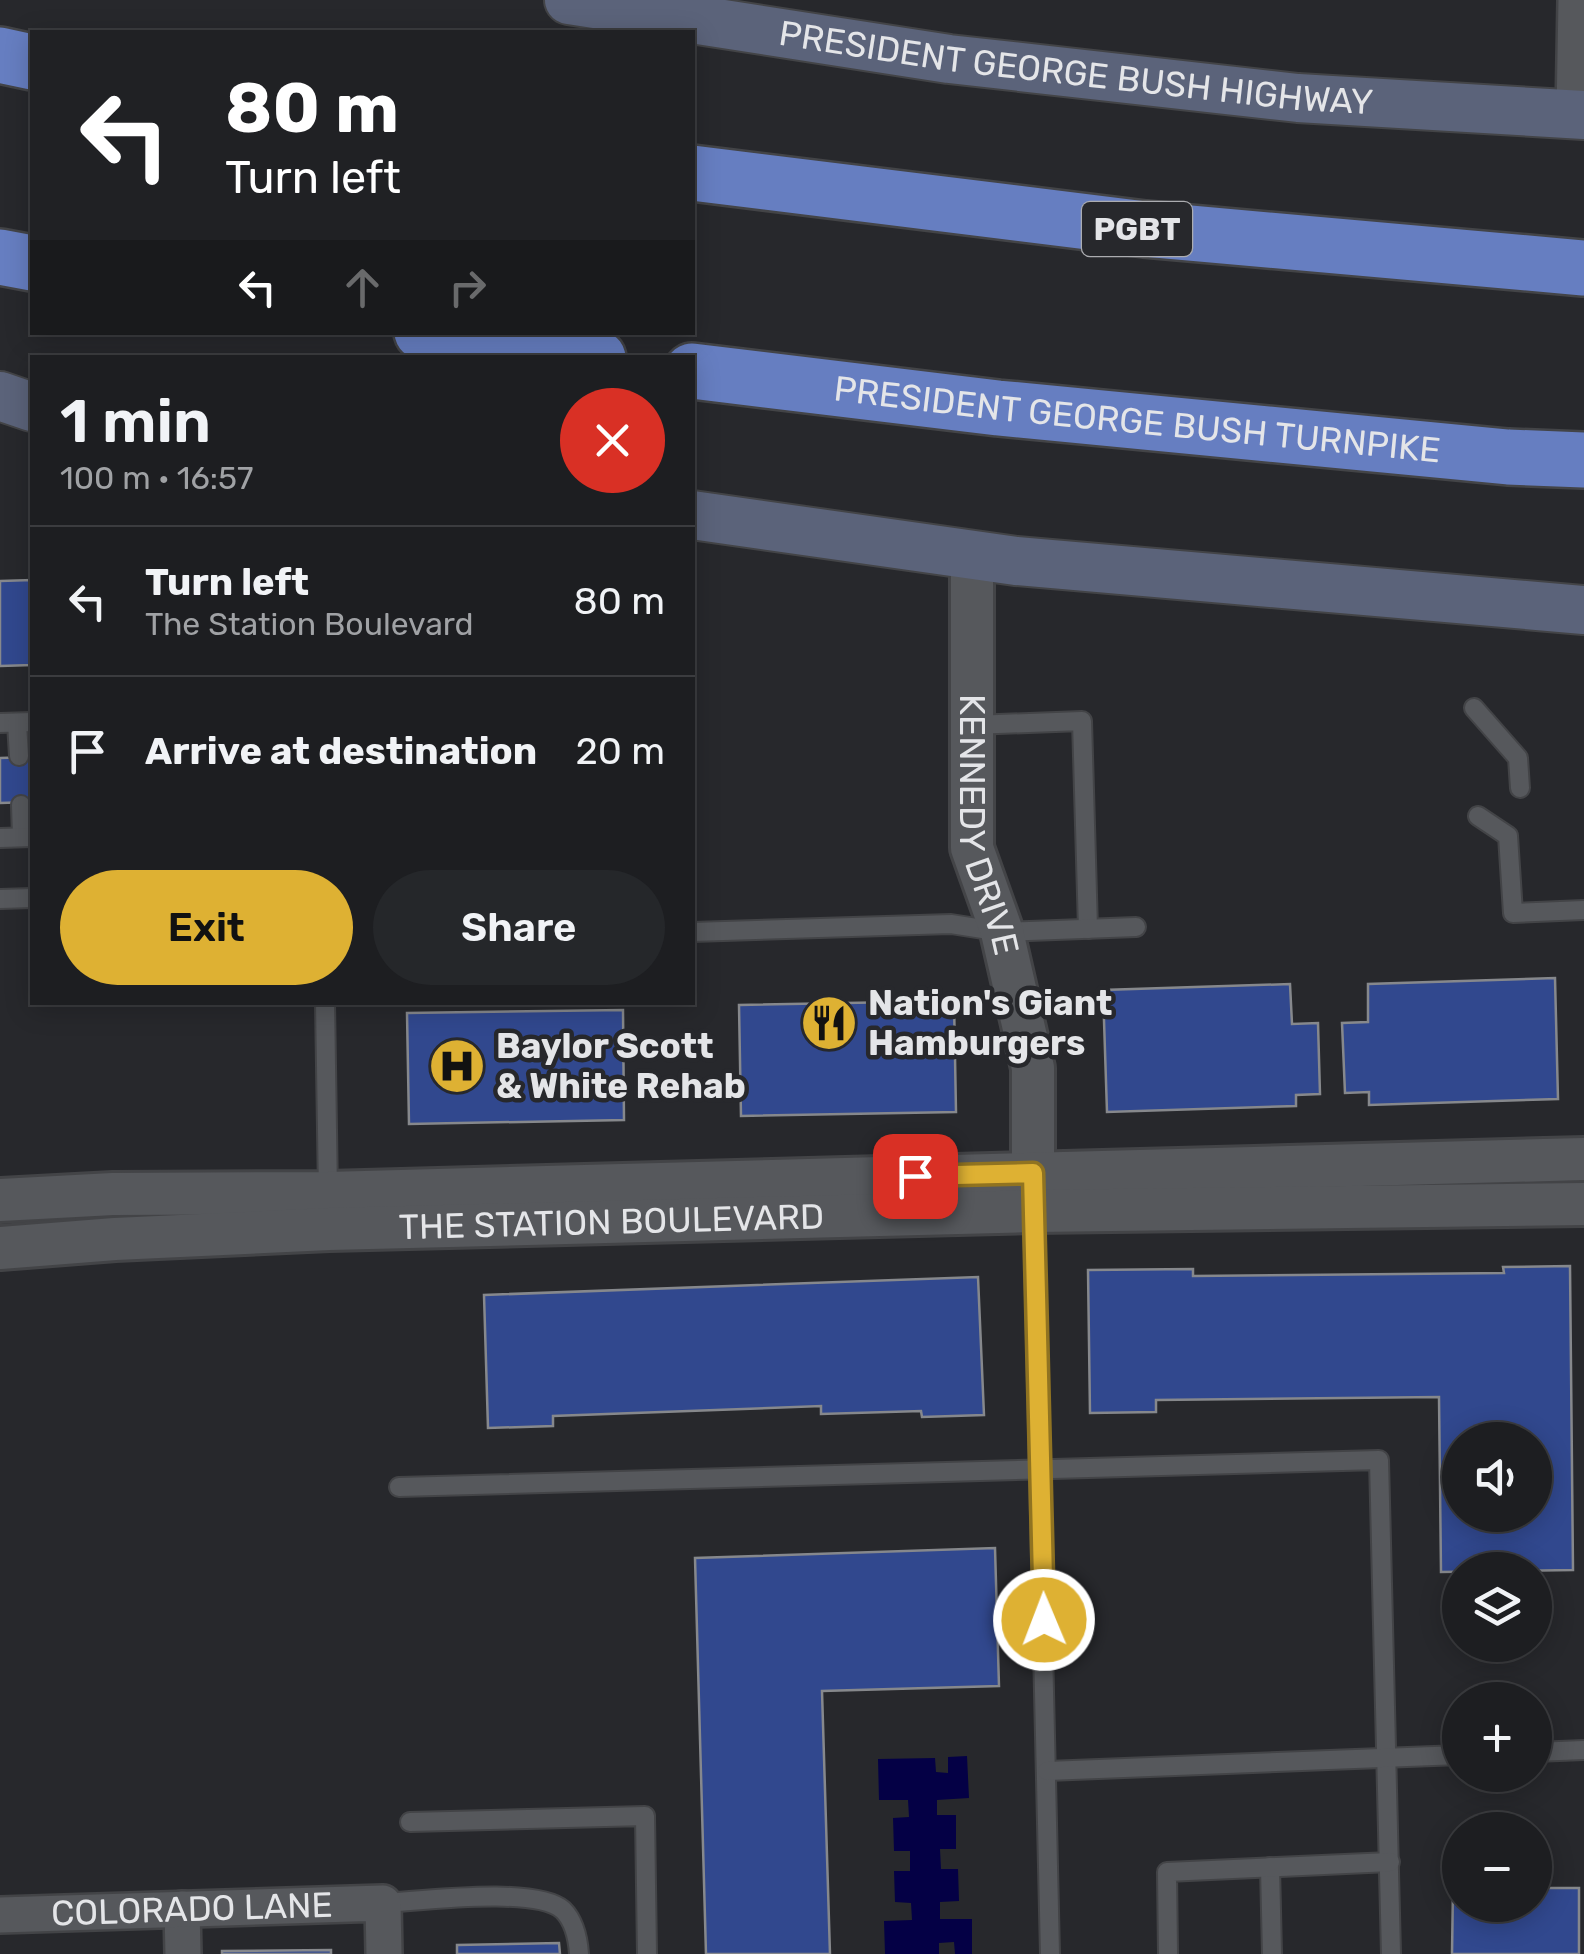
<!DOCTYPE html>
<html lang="en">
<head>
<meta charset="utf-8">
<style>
	:root { --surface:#1d1e21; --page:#25272a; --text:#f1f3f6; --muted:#a0a2a5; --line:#3b3c3f; --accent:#deb133 }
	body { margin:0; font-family:Rubik,sans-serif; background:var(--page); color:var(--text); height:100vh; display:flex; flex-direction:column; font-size:38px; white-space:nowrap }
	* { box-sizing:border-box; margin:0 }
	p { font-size:32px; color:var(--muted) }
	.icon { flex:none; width:55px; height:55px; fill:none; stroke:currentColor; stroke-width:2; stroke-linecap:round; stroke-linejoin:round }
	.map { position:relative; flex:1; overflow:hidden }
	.drawer { position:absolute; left:30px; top:355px; width:665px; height:650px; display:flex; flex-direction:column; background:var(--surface); border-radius:0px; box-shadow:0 5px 25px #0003,0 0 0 2px var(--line) }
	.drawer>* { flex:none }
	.top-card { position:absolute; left:30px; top:30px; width:665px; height:305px; border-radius:0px; box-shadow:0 5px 25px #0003,0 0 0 2px var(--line); background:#202124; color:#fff; overflow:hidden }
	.controls { position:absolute; left:1442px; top:1422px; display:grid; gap:20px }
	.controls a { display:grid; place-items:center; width:110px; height:110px; border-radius:50%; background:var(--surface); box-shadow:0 5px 25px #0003,0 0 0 2px var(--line); font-size:50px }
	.pin { position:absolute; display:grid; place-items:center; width:85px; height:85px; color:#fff; margin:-42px; border-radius:20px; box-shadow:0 5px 15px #0006 }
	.me { position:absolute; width:110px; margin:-55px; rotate:359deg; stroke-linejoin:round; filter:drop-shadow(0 0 8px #0008) }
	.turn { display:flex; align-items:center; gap:35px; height:210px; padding:0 30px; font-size:45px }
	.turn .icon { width:130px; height:130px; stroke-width:2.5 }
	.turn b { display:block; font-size:70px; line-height:85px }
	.lanes { display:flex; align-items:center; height:95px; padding:0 30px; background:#0003; justify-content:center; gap:50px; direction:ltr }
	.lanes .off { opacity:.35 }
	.round { display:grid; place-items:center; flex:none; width:105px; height:105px; border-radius:52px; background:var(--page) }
	.head { display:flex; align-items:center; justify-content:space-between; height:170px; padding:0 30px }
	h1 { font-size:60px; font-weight:600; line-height:75px }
	.action { display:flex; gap:20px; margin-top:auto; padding:20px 30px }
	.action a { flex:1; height:115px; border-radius:60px; background:var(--accent); color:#111; font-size:40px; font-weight:600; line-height:115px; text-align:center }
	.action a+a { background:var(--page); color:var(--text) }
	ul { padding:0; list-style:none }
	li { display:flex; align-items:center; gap:30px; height:150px; padding:0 30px; border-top:2px solid var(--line) }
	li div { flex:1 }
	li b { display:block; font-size:38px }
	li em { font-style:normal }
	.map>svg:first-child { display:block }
	.water { fill:#040045 }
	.building { fill:#31488e; stroke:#86888c; stroke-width:2.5; fill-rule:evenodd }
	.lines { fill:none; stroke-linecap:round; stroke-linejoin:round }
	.service-casing { stroke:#434447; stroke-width:22 }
	.minor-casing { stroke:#434447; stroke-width:40 }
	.tertiary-casing { stroke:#434447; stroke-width:48 }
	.secondary-casing { stroke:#434447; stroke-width:52 }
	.motorway-casing { stroke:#434447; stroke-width:60 }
	.service { stroke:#56585c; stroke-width:18 }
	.minor { stroke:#56585c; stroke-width:35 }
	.tertiary { stroke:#56585c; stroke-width:42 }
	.secondary { stroke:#5b637a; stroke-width:48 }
	.motorway { stroke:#667ec1; stroke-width:55 }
	.route-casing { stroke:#907321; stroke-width:25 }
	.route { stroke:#deb133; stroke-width:18 }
	.labels { text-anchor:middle; stroke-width:9; stroke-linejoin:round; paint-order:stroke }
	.shield { fill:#27282c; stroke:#abacb0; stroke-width:2.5 }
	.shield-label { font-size:32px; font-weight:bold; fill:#e4e5e8 }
	.street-label { font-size:35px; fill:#e4e5e8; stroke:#27282c }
	.poi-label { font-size:35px; font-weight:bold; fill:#e4e5e8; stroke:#27282c; text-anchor:start }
</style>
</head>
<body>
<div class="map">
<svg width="1584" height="1954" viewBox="0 0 1584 1954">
	<rect width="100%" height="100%" fill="#27282c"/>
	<!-- water -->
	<path class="water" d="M 967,1756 L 969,1798 L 937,1800 L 937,1815 L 956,1815 L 956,1849 L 940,1849 L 941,1869 L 958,1869 L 959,1901 L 940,1902 L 940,1919 L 972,1919 L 972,1954 L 955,1954 L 954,1942 L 939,1943 L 939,1954 L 885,1954 L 884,1921 L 912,1920 L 911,1903 L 895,1902 L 894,1871 L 910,1871 L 910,1851 L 894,1851 L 893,1818 L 909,1817 L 908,1800 L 879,1800 L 878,1759 L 935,1758 L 936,1772 L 948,1773 L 948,1757 Z"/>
	<!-- building -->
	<g class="building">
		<path d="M 32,580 L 32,665 L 0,666 L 0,581 Z"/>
		<path d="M 32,757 L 32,802 L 0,803 L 0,758 Z"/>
		<path d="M 1555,978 L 1558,1099 L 1369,1105 L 1369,1092 L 1345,1093 L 1342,1023 L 1368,1022 L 1368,984 Z"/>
		<path d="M 1290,984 L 1292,1024 L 1318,1023 L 1320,1094 L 1296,1095 L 1296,1106 L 1107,1112 L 1103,990 Z"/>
		<path d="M 954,1001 L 956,1112 L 741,1116 L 739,1005 Z"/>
		<path d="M 623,1010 L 624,1120 L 409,1124 L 407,1013 Z"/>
		<path d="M 1570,1266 L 1573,1570 L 1441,1572 L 1439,1397 L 1156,1400 L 1156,1412 L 1090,1413 L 1088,1270 L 1193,1269 L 1193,1276 L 1504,1273 L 1503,1267 ZM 1460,1440 L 1535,1440 L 1535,1515 L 1460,1515 Z"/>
		<path d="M 978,1277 L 984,1415 L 922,1417 L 921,1411 L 821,1414 L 821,1406 L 553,1416 L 553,1426 L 488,1428 L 484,1295 Z"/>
		<path d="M 995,1548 L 999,1686 L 822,1691 L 830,1954 L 706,1954 L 695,1558 Z"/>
		<path d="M 1453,1888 L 1460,1888 L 1460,1905 L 1535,1905 L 1535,1888 L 1579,1888 L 1579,1954 L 1452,1954 Z"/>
		<path d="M 559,1943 L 560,1954 L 457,1954 L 457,1945 Z"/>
		<path d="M 331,1950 L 331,1954 L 222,1954 L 222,1951 Z"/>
	</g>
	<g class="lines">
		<!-- service casing -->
		<g class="service-casing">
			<g id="service">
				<path d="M 1474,708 L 1518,758 L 1520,788"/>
				<path d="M 0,723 L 32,722"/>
				<path d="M 17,723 L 19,756"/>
				<path d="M 972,725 L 1082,721 L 1088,929"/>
				<path d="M 21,805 L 22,837"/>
				<path d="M 1478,816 L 1508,836 L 1513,913 L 1584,910"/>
				<path d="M 0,838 L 32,837"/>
				<path d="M 0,899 L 32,898"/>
				<path d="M 692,932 L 951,924 L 1002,932 L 1136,927"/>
				<path d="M 325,1002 L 328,1193"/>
				<path d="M 1033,1211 L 1050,1954"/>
				<path d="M 399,1487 L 1379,1460 L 1391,1954"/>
				<path d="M 1535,1752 L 1584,1750"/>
				<path d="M 1047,1771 L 1460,1755"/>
				<path d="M 410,1822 L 645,1816 L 647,1954"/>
				<path d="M 1270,1867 L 1272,1954"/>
				<path d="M 383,1903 C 422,1901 536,1886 563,1910 C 574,1921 578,1939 579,1954"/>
				<path d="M 1168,1954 L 1167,1872 L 1390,1862"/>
			</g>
		</g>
		<!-- minor casing -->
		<g class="minor-casing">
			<g id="minor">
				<path d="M 1574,115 L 1576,0"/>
				<path d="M 182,1909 L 183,1954"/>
				<path id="s1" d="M 0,1915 L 383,1903 L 384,1954"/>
			</g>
		</g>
		<!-- tertiary casing -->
		<g class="tertiary-casing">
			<g id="tertiary">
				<path id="s2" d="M 972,555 L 972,848 L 1002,932 L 1033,1068 L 1033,1201"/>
				<path d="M 0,1200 L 113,1194 L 328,1193 L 1584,1159"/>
				<path id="s3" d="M 0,1248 L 115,1239 L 329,1229 L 1033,1211 L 1584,1204"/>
			</g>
		</g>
		<!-- secondary casing -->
		<g class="secondary-casing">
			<g id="secondary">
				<path id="s4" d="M 569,0 L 949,59 L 1298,98 L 1584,115"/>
				<path d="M 0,396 L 32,407"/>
				<path d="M 692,515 L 1016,561 L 1584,610"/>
			</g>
		</g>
		<!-- motorway casing -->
		<g class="motorway-casing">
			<g id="motorway">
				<path d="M 0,55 L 32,62"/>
				<path d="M 692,173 L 1145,229 L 1584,268"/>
				<path d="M 0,257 L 32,263"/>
				<path d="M 422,332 L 598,358"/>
				<path id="s5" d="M 692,371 L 998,408 L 1508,457 L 1584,460"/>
			</g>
		</g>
		<!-- service -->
		<use href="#service" class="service"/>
		<!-- minor -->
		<use href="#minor" class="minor"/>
		<!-- tertiary -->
		<use href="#tertiary" class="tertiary"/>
		<!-- secondary -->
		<use href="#secondary" class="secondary"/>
		<!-- motorway -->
		<use href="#motorway" class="motorway"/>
	</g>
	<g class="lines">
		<!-- route casing -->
		<g class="route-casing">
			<path id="route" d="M 915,1176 L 1033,1173 L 1044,1620"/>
		</g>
		<!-- route -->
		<use href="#route" class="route"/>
	</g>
	<!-- icons -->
	<defs>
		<g id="restaurant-disc" transform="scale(2.875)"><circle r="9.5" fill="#deb133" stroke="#27282c"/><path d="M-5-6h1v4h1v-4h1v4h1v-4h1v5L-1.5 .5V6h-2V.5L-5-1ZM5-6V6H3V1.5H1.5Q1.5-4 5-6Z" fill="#111"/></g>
		<g id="hospital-disc" transform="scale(2.875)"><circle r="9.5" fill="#deb133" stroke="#27282c"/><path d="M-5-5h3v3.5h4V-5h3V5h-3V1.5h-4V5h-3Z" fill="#111"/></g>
	</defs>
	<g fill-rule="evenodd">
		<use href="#restaurant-disc" x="829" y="1023"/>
		<use href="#hospital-disc" x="457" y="1066"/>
	</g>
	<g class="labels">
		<!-- shield labels -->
		<rect class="shield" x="1082" y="202" width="110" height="54" rx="8"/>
		<g class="shield-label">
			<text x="1137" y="240">PGBT</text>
		</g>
		<!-- street labels -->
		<g class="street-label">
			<text dy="12" stroke="none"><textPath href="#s4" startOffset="512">PRESIDENT GEORGE BUSH HIGHWAY</textPath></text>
			<text dy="12" stroke="none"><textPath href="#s5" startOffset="448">PRESIDENT GEORGE BUSH TURNPIKE</textPath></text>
			<text dy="12" stroke="none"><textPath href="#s2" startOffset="272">KENNEDY DRIVE</textPath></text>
			<text dy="12" stroke="none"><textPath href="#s3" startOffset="612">THE STATION BOULEVARD</textPath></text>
			<text dy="12" stroke="none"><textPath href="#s1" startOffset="192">COLORADO LANE</textPath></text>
		</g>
		<!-- poi labels -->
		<g class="poi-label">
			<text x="868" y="1015">Nation's Giant<tspan x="868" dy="40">Hamburgers</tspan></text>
			<text x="496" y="1058">Baylor Scott<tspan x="496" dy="40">&amp; White Rehab</tspan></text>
		</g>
	</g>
</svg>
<div class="controls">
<a><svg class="icon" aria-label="sound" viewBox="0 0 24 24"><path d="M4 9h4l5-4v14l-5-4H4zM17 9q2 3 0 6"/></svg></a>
<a><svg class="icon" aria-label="layers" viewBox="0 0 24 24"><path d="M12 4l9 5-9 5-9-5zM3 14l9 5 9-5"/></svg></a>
<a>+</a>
<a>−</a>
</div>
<div class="pin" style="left:915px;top:1176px;background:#d93025"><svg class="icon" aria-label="arrive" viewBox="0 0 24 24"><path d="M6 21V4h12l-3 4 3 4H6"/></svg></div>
<svg class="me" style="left:1044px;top:1620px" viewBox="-20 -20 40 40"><circle r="17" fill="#deb133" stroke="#fff" stroke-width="3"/><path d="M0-11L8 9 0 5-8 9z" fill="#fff"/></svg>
<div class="top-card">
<div class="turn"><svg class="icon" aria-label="left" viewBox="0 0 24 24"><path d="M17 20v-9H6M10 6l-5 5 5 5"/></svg><div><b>80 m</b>Turn left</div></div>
<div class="lanes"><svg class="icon" aria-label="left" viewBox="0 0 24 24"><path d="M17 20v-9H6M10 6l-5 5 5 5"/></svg><svg class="icon off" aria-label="ahead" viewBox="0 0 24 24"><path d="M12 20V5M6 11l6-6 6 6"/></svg><svg class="icon off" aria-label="right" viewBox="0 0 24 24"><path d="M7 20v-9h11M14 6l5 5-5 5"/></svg></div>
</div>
<section class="drawer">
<div class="head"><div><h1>1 min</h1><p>100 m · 16:57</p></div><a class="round" style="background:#d93025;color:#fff"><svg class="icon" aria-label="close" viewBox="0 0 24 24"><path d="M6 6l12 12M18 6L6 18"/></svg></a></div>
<ul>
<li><svg class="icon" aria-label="left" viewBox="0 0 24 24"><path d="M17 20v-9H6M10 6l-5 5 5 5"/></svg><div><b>Turn left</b><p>The Station Boulevard</p></div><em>80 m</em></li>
<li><svg class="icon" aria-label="arrive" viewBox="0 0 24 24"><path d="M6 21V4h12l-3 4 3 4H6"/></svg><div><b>Arrive at destination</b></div><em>20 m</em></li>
</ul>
<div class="action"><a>Exit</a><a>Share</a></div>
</section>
</div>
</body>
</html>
